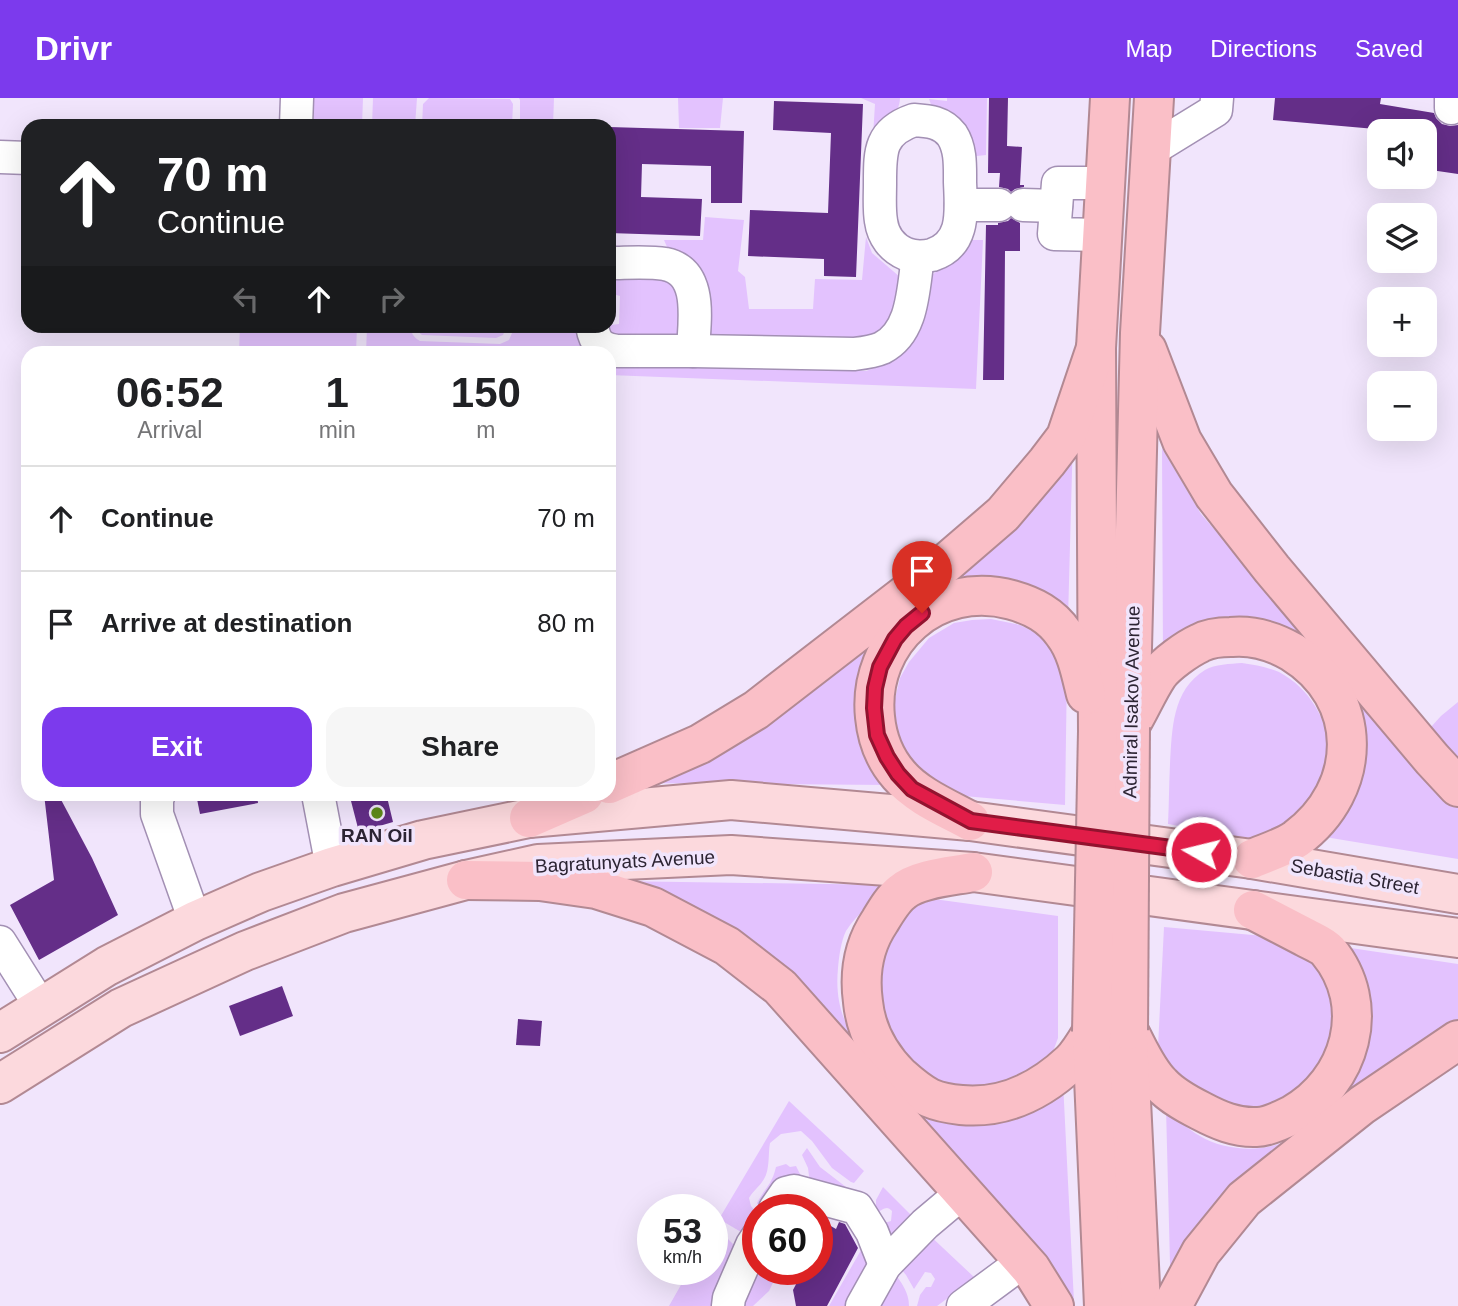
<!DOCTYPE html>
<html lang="en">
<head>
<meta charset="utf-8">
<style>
	:root { --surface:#fff; --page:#f6f6f6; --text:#202124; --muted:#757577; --line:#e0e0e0; --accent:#7c3aed }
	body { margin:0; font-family:Arial,sans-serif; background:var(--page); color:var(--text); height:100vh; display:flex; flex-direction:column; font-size:26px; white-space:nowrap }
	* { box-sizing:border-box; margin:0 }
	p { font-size:23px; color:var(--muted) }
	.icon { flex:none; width:38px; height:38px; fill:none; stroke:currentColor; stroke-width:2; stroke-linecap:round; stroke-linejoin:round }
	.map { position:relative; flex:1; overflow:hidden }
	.drawer { position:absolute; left:21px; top:248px; width:595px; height:455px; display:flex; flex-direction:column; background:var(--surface); border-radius:21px; box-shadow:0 7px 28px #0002 }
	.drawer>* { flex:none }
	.banner { position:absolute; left:21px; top:21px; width:595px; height:214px; border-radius:21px; box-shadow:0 7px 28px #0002; background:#202124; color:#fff; overflow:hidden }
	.buttons { position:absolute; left:1367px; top:21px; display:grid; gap:14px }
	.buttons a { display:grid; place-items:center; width:70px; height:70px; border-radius:14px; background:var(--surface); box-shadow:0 7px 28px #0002; font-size:35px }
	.speed { position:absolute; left:637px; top:1096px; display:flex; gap:14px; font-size:35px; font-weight:700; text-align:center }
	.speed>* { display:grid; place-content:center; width:91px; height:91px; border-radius:50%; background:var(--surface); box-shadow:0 7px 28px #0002; line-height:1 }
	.speed small { font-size:18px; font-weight:400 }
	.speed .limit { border:10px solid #d22; background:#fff; color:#111 }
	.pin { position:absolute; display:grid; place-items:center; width:60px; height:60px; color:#fff; margin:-72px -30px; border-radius:50% 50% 50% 0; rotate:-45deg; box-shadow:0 0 7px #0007 }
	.pin .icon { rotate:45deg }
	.me { position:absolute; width:77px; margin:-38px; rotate:278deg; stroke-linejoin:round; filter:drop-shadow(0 0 5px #0008) }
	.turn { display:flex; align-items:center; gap:24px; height:147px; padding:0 21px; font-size:32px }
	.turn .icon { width:91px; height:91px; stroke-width:2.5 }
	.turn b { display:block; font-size:49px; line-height:60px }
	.lanes { display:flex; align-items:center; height:66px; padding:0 21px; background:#0003; justify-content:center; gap:35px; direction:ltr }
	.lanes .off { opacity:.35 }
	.eta { display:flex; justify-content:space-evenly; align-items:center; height:119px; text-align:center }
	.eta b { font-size:42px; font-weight:700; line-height:49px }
	.action { display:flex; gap:14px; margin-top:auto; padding:14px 21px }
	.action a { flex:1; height:80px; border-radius:21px; background:var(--accent); color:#fff; font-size:28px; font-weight:700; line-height:80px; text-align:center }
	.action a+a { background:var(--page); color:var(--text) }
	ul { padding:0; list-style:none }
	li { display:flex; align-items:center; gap:21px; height:105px; padding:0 21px; border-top:2px solid var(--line) }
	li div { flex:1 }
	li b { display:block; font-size:26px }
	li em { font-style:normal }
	header { display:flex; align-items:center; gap:42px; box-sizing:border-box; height:98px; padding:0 35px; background:var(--accent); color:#fff }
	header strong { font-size:33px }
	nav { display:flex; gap:38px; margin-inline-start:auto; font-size:24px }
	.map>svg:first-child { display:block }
	.green { fill:#e3c2fe }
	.building { fill:#642e88 }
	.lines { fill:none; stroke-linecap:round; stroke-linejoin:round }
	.minor-casing { stroke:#a390b4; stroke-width:35 }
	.major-casing { stroke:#b28993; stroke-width:42 }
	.highway-casing { stroke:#b28993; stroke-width:42 }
	.minor { stroke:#fff; stroke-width:32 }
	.major { stroke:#fcd9dd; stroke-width:38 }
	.highway { stroke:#fabfc7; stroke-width:38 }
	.highway-bridge-casing { stroke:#b28993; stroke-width:42; stroke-linecap:butt }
	.highway-bridge { stroke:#fabfc7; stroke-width:38 }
	.route-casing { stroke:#92132f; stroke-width:18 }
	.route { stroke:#e11d48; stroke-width:12 }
	.poi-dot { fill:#5f8b1a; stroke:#f1e5fc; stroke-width:2.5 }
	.labels { text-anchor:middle; stroke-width:7; stroke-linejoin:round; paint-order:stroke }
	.street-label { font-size:19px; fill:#2c2433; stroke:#f1e5fc }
	.poi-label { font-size:19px; font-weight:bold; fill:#2c2433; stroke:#f1e5fc }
</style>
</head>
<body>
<header>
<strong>Drivr</strong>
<nav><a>Map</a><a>Directions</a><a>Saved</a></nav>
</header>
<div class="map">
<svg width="1458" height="1208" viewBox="0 0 1458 1208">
	<rect width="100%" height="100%" fill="#f1e5fc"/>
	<!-- green -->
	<g class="green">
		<path d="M 314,0 L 363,0 L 362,28 L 314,28 Z"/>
		<path d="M 373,0 L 417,0 L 415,28 L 372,28 Z"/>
		<path d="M 429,0 L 510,1 L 513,6 L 512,28 L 501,28 L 500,23 L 480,24 L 480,28 L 422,28 L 423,6 Z"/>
		<path d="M 519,0 L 554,0 L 553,28 L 520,28 L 520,2 Z"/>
		<path d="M 678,0 L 723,0 L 720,30 L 679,30 Z"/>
		<path d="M 861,0 L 900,0 C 900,16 880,39 872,54 L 875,6 Z"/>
		<path d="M 947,0 L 987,0 L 986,57 L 968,59 L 934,15 L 929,1 L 947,3 Z"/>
		<path d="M 705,119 L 744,122 L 738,173 L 745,179 L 749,211 L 813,211 L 815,181 L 862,182 L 866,139 L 872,155 L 900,179 L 902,199 L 877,246 L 706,238 L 664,142 L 703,142 Z"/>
		<path d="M 967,142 L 983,142 L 976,291 L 609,277 L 609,266 L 866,273 L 887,266 L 901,255 L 926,187 L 932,177 L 958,157 Z"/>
		<path d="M 609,179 L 667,180 L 681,196 L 679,241 L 617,245 L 603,228 L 619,226 L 620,198 L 609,195 Z"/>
		<path d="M 240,228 L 357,228 L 356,255 L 239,255 Z"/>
		<path d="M 367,228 L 411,228 C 411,235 413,239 420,243 L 500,246 L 509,242 L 515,228 L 580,228 L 592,256 L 366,256 Z"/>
		<path d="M 416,228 L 507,228 L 503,237 L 496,240 L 422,237 L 416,232 Z"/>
		<path d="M 1073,337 L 1068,521 L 1039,498 L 891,530 L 892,687 L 623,685 L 667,671 Z"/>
		<path d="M 1162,350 L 1201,416 L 1299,529 L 1458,698 L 1458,761 L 1325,739 L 1349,702 L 1300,545 L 1163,561 Z"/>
		<path d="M 991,521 L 1020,527 L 1034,534 L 1044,540 L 1067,572 L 1065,707 L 941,696 L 900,655 L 893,609 L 900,580 L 909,564 L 929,540 L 954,525 L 972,522 Z"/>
		<path d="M 1242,565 C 1255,567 1267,569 1279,574 C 1311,591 1332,627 1329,663 C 1328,670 1325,677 1323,684 C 1322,689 1321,695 1318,700 C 1314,708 1273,735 1263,743 L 1168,726 C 1169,706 1169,686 1170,666 C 1172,632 1172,592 1205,572 C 1215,566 1230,566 1242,565 Z"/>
		<path d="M 1458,604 L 1458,665 L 1435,642 L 1431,629 L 1441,618 Z"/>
		<path d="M 615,783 L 893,787 C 877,801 857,815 846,833 C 841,843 839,859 838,870 C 832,932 868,958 907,998 L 1063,984 L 1074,1204 L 885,990 Z"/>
		<path d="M 919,799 L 1058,818 L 1058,940 L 1051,959 L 999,991 L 939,988 L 891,951 L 875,873 L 904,814 Z"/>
		<path d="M 1164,829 L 1274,839 L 1309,860 L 1320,874 L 1328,891 L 1333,910 L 1333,928 L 1330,946 L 1313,979 L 1285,1003 L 1250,1014 L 1181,992 L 1158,949 Z"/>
		<path d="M 1344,849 L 1458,866 L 1458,924 L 1322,1023 L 1171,1204 L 1166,1010 C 1177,1020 1187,1031 1200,1038 C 1223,1052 1259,1055 1284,1044 C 1299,1037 1311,1026 1324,1016 Z"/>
		<path d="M 789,1003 L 864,1073 L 854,1085 L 851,1084 L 832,1070 L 812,1043 L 801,1033 L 781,1036 L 770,1045 C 768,1055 770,1072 764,1081 C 760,1088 753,1093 749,1100 L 751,1108 L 758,1116 L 758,1121 L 753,1130 L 746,1131 L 741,1134 L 719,1121 Z"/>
		<path d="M 807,1050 L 820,1069 L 846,1089 L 838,1095 L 810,1086 L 808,1070 L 802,1057 Z"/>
		<path d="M 786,1066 L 790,1069 L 796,1068 L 802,1080 L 762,1111 L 759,1110 L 757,1105 C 764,1091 772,1087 776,1069 Z"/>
		<path d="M 883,1089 L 916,1122 L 894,1145 L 881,1126 L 891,1123 L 892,1113 C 886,1106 883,1113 876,1114 L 876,1102 Z"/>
		<path d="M 926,1134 L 975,1180 L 937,1208 L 917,1208 L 920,1197 L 926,1189 L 931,1189 L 935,1181 L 931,1175 L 925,1174 L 914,1191 L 906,1177 L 897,1166 Z"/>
		<path d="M 712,1137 L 727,1140 L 736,1149 L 718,1208 L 669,1208 L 690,1171 L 712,1171 Z"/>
		<path d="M 864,1147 L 873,1158 L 849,1208 L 829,1208 Z"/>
		<path d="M 758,1171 L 777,1171 L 778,1174 L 769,1193 L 753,1208 L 734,1208 Z"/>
		<path d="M 893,1173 C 901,1184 909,1194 909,1208 L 881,1208 L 879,1203 Z"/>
	</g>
	<!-- building -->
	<g class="building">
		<path d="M 989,0 L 1008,0 L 1007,48 L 1022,49 L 1020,87 L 1024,87 L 1024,89 L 1015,91 L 1011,94 L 1008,91 L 999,89 L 1000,75 L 988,75 Z"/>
		<path d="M 1275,0 L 1381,0 L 1380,6 L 1434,15 L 1436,20 L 1442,26 L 1450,28 L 1458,27 L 1458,76 L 1424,71 L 1424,33 L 1398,33 L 1273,22 Z"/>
		<path d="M 774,3 L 863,6 L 856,179 L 824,178 L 824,161 L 748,158 L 750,112 L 828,115 L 831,35 L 773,32 Z"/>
		<path d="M 609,29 L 744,33 L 742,105 L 711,105 L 711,68 L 642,66 L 641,99 L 702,101 L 700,138 L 609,135 Z"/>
		<path d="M 1011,120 L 1020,125 L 1020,153 L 1005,153 L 1004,282 L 983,282 L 986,127 L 998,127 L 998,125 L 1008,123 Z"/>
		<path d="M 44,696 L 58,696 L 92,760 L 118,817 L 39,862 L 10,807 L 54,782 Z"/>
		<path d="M 196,696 L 257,696 L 258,705 L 200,716 Z"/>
		<path d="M 373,697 L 375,703 L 387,699 L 393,724 L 359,734 L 351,703 Z"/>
		<path d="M 282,888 L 293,918 L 240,938 L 229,908 Z"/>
		<path d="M 518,921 L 542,923 L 540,948 L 516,947 Z"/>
		<path d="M 839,1124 L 845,1126 L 858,1150 L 827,1208 L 796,1208 L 793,1192 L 804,1171 L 817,1171 L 817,1147 L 829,1127 L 836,1131 Z"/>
	</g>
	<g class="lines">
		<!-- minor casing -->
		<g class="minor-casing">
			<g id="minor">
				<path d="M 1451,10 L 1451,0"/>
				<path d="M 914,22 C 929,23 942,24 952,37 C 961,51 960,68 960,84 C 961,112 966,146 932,157 C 923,159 914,159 906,156 C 892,150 883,138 881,123 C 879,111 880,98 880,86 C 880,54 879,34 914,22 Z"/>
				<path d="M 296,28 L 297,0"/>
				<path d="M 1151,52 L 1216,12 L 1217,0"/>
				<path d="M 0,59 L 28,60"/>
				<path d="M 961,107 L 999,107"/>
				<path d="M 1023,107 L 1056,108"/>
				<path d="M 1101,137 L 1054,136 L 1058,85 L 1105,85"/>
				<path d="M 609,165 C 626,165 648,163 665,166 C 704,174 694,224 693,253"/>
				<path d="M 592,228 C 595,245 600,250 617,253 L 693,253 L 854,256 C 863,255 873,254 882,250 C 914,234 913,189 918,159"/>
				<path d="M 159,696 L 157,702 L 157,716 L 195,823"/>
				<path d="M 318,696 L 332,769"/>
				<path d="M 0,844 L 41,909"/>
				<path d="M 775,1111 L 786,1095 L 794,1093 L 857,1110 L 872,1134 L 885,1167"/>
				<path d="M 728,1208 L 729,1200 L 752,1147 L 758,1138"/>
				<path d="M 862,1208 L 885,1167 L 925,1126 L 963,1094"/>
				<path d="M 963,1208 L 1024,1163"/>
			</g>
		</g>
		<!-- major casing -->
		<g class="major-casing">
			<g id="major">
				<path d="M 0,935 L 107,868 L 195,823 L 261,794 L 332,769 L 423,742 L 529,720 L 731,702 L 970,723 L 1252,761 L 1458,796"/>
				<path d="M 0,986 L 121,910 L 245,853 L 344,815 L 466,782 L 538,766 L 731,757 L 973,774 L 1458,840"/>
			</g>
		</g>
		<!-- highway casing -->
		<g class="highway-casing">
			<g id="highway">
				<path d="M 1147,252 L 1182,343 L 1214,397 L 1272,471 L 1432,661 L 1458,689"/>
				<path d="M 1132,624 C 1141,609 1148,592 1158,577 C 1166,566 1187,551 1200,545 C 1209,540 1221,539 1231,539 C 1253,537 1273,543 1292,554 C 1365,599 1364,691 1296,741 C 1283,750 1266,755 1252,761"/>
				<path d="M 1130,629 L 1140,235 L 1154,0"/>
				<path d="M 1098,633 L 1096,250 L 1110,0"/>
				<path d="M 609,686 L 700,646 L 756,612 L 945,466 L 1003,416 L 1047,364 L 1066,339 L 1096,250"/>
				<path d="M 529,720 L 584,696"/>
				<path d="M 970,723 C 946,710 917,698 899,677 C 885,661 877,640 875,619 C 867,542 936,481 1012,502 C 1033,508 1051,517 1064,536 C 1077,553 1081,576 1086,596"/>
				<path d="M 973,774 C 953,778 918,780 902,794 C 893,801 886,813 880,823 C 863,848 859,875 863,904 C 866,934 879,957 900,978 C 909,986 919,995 930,1000 C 939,1004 951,1006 961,1007 C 1003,1011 1040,993 1071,964 C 1079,956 1086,944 1092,934"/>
				<path d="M 466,782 L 540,783 L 596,791 L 653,809 L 727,848 L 780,889 L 1031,1171 L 1054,1208"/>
				<path d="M 1128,932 C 1138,950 1146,971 1161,986 C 1172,998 1187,1006 1201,1013 C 1218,1022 1236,1030 1257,1029 C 1267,1029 1282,1022 1292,1017 C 1351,984 1373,907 1328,853 C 1323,847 1312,843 1305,839 C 1288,830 1270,821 1253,812"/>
				<path d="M 1092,934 L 1104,1208"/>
				<path d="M 1128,941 L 1141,1208"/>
				<path d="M 1172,1208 L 1201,1154 L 1244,1101 L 1362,1007 L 1458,942"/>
			</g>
		</g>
		<!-- minor -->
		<use href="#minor" class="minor"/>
		<!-- major -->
		<use href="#major" class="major"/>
		<!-- highway -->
		<use href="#highway" class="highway"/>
		<!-- highway-bridge casing -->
		<g class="highway-bridge-casing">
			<g id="highway-bridge">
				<path d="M 1128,932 L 1130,629"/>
				<path d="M 1092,934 L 1098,633"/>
			</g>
		</g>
		<!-- highway-bridge -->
		<use href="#highway-bridge" class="highway-bridge"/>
	</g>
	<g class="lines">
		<!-- route casing -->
		<g class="route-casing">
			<path id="route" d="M 922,515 L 906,528 L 895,541 L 880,569 L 875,590 L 874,610 L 877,637 L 887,659 L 898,676 L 912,691 L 971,723 L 1201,754"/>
		</g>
		<!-- route -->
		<use href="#route" class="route"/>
	</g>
	<!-- markers -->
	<circle class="poi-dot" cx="377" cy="715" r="7"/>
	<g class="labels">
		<!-- street labels -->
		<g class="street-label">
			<text transform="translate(1131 604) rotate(-89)" y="7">Admiral Isakov Avenue</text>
			<text transform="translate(625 763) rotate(-3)" y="7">Bagratunyats Avenue</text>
			<text transform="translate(1355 778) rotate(10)" y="7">Sebastia Street</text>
		</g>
		<!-- poi labels -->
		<g class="poi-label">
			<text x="377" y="744">RAN Oil</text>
		</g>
	</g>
</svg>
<div class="buttons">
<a><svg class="icon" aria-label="sound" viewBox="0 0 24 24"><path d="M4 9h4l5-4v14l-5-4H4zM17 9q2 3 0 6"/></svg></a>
<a><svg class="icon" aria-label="layers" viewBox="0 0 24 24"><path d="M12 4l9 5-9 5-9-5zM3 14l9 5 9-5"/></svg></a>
<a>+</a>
<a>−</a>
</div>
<div class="speed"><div>53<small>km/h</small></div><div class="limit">60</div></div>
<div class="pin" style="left:922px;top:515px;background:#d93025"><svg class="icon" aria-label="arrive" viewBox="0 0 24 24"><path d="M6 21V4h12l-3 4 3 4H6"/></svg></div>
<svg class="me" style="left:1201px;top:754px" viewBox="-20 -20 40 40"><circle r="17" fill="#e11d48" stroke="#fff" stroke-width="3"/><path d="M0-11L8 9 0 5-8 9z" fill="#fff"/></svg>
<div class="banner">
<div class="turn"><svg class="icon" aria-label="ahead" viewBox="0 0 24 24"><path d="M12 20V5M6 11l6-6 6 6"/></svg><div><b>70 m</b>Continue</div></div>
<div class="lanes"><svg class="icon off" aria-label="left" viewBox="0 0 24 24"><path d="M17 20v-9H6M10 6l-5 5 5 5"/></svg><svg class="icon" aria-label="ahead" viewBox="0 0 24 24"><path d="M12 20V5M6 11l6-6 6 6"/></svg><svg class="icon off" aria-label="right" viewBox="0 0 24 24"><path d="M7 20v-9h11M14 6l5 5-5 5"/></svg></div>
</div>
<section class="drawer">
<div class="eta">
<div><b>06:52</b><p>Arrival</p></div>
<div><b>1</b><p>min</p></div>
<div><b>150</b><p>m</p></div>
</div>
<ul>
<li><svg class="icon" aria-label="ahead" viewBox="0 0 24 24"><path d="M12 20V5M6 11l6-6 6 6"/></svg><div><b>Continue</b></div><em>70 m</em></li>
<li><svg class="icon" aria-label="arrive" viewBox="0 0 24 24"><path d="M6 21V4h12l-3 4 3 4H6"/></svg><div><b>Arrive at destination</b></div><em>80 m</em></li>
</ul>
<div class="action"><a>Exit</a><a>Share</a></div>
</section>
</div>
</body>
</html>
